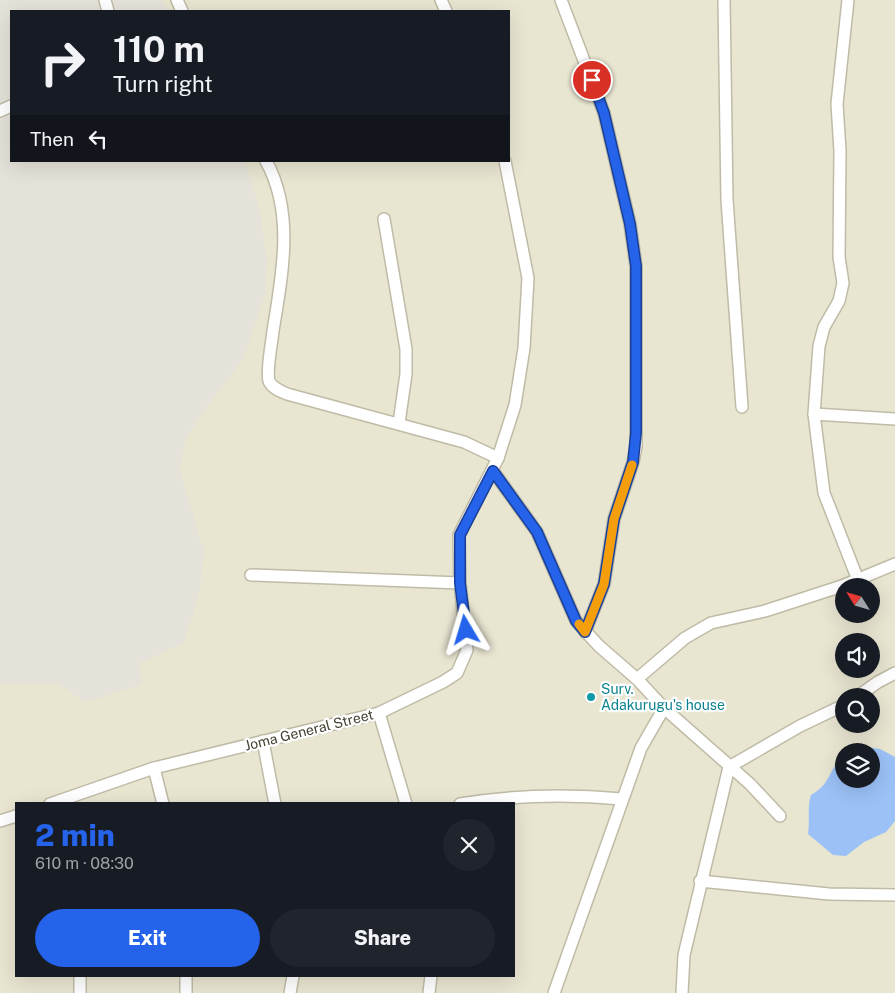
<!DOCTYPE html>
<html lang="en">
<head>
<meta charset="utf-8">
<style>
	:root { --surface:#171b24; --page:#20242c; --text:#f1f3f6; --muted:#9ea1a6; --accent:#2563eb }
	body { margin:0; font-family:"Public Sans",sans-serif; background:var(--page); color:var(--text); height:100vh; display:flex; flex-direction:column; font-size:19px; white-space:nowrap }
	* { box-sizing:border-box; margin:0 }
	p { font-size:16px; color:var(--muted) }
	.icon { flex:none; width:28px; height:28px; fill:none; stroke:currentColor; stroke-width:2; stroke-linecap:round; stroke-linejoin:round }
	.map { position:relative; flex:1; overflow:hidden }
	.side { position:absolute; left:15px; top:802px; width:500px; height:175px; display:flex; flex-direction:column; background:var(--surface); border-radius:0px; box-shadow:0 5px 20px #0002 }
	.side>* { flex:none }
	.top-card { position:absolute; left:10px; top:10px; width:500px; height:152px; border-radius:0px; box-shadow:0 5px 20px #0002; background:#171b24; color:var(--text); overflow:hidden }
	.needle { width:32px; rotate:307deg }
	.controls { position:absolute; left:835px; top:578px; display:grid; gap:10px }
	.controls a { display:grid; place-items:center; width:45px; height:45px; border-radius:50%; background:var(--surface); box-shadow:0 5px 20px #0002; font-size:25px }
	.pin { position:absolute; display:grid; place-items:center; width:42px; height:42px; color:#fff; margin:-21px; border:2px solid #fff; border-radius:50%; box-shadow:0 1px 5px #0007 }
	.me { position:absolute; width:55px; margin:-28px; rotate:353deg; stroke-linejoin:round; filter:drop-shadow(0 0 4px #0008) }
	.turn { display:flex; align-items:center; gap:18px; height:105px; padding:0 20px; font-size:22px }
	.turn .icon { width:65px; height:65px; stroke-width:2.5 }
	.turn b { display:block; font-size:35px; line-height:42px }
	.then { display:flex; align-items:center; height:48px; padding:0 20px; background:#0003; gap:10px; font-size:19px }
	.round { display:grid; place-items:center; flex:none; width:52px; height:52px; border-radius:26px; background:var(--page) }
	.summary { display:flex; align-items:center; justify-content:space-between; height:85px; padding:0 20px }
	h1 { font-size:30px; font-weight:800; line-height:38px; color:var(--accent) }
	.primary-button { display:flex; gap:10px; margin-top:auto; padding:10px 20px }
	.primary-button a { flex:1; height:58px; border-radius:30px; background:var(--accent); color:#fff; font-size:20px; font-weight:800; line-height:58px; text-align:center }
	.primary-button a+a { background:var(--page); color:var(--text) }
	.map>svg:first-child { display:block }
	.residential { fill:#e8e5d1; fill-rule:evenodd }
	.industrial { fill:#e5e2d9 }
	.water { fill:#9bc1f6 }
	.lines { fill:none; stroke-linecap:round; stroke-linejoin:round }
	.minor-casing { stroke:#bfbba6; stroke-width:14 }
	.minor { stroke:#fff; stroke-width:11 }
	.route-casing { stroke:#184099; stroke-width:12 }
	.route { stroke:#2563eb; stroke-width:9 }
	.slow { stroke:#f59e0b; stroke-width:9 }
	.culture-dot { fill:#0f9aa8; stroke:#fff; stroke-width:2 }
	.labels { text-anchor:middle; stroke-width:4.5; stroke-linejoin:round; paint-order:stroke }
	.culture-label { font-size:14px; fill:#0d838f; stroke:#fff; text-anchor:start }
	.street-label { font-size:14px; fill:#464233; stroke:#fff }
</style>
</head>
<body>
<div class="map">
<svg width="895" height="993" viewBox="0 0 895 993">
	<rect width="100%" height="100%" fill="#f3f1e4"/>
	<!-- residential -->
	<path class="residential" d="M 0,0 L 895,0 L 895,993 L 0,993 ZM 11,11 L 509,11 L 509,161 L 11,161 ZM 844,586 L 871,586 L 871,614 L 844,614 ZM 844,641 L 871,641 L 871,669 L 844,669 ZM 844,696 L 871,696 L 871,724 L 844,724 ZM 844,751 L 871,751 L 871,779 L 844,779 ZM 16,804 L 514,804 L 514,976 L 16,976 Z"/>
	<!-- industrial -->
	<path class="industrial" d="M 0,0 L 162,0 L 167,11 L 11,11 L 11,161 L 245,161 L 260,211 L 267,261 L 265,294 L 244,358 L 199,417 L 185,442 L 180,470 L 204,552 L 200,589 L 184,643 L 138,664 L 143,684 L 85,702 L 57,683 L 0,684 Z"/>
	<!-- water -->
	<path class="water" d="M 860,746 L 880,749 L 895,757 L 895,821 L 886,832 L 864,842 L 846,856 L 833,855 L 808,834 C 810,821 807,806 811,795 C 832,783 827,771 844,755 L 844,779 L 871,779 L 871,751 L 850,751 Z"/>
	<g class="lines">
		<!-- minor casing -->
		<g class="minor-casing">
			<g id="minor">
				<path d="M 105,0 L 108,11"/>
				<path d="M 177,0 L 182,11"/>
				<path d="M 441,0 L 446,11"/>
				<path d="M 561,0 L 604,113 L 630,224 L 636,266 L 636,447 L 633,462 L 614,519 L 604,584 L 585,632"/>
				<path d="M 724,0 L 727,200 L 742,407"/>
				<path d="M 848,0 L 837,104 L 840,151 L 839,257 L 843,283 L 839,301 L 824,327 L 819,346 L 814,414 L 824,493 L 858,580"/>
				<path d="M 0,111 L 11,106"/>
				<path d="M 266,161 C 295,213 282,275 273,331 C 272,342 266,371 269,381 C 272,388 280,391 287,394 L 464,442 L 498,458"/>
				<path d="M 384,219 L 406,349 L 406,374 L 399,423"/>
				<path d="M 814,414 L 895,419"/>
				<path d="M 493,471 L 537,532 L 576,621 L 599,646 L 637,679 L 664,708 L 641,748 L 554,993"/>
				<path d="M 251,575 L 460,583"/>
				<path d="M 637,679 L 685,638 L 711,623 L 765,611 L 842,586 L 895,564"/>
				<path d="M 858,696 L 878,682 L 895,673"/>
				<path d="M 664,708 L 750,784 L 780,816"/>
				<path d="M 379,713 L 406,804"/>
				<path d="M 263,741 L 275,804"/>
				<path d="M 154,768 L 163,804"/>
				<path d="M 50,804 L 154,768 L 379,713 L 443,682 L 457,673 L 467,650 L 460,583 L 459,535 L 498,458 L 515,405 L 524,348 L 528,278 L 505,161"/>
				<path d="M 460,804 C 514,795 568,794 622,799"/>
				<path d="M 0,821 L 16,816"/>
				<path d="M 700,881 L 829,894 L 895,895"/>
				<path d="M 80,976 L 80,993"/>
				<path d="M 186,976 L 186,993"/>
				<path d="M 290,993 L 293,976"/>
				<path d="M 429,993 L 431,976"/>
				<path d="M 682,993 L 684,955 L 729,767 L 800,726 L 844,705"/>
			</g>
		</g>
		<!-- minor -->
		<use href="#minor" class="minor"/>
	</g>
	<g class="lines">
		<!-- route casing -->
		<g class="route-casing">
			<path id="route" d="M 466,630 L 460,583 L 460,535 L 493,471 L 537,532 L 576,621 L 585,632 L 604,584 L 614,519 L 633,462 L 636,433 L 636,266 L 630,224 L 604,113 L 592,80"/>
		</g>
		<!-- route -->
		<use href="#route" class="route"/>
		<!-- slow -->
		<path class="slow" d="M 579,624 L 585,632 L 604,584 L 614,519 L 632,465"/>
	</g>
	<!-- markers -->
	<circle class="culture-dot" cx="591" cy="697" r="5"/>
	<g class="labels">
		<!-- culture labels -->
		<g class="culture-label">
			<text x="601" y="694">Surv.<tspan x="601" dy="16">Adakurugu's house</tspan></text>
		</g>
		<!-- street labels -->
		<g class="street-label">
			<text transform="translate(309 730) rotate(-14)" y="5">Joma General Street</text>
		</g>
	</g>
</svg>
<div class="controls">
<a><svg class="needle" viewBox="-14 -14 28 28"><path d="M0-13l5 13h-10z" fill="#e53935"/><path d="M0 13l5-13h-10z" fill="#9ea1a6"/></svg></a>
<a><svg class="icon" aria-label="sound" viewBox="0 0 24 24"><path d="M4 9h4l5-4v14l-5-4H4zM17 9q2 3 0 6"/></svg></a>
<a><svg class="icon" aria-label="search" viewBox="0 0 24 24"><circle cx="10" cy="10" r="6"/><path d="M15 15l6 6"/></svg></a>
<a><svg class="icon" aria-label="layers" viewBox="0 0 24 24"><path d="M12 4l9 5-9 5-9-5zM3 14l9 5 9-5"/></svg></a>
</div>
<div class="pin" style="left:592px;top:80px;background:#d93025"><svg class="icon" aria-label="arrive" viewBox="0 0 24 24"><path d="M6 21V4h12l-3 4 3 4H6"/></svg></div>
<svg class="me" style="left:466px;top:630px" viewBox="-20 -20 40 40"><path d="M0-17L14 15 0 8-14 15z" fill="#2563eb" stroke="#fff" stroke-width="4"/></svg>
<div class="top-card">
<div class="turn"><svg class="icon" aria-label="right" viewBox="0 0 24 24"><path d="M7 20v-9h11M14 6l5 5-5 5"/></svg><div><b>110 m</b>Turn right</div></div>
<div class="then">Then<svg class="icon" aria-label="left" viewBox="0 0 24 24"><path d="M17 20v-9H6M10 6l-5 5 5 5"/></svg></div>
</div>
<section class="side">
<div class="summary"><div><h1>2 min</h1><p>610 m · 08:30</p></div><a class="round"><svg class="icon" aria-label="close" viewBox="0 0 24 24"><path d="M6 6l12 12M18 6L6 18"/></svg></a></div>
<div class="primary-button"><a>Exit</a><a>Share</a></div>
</section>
</div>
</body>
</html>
